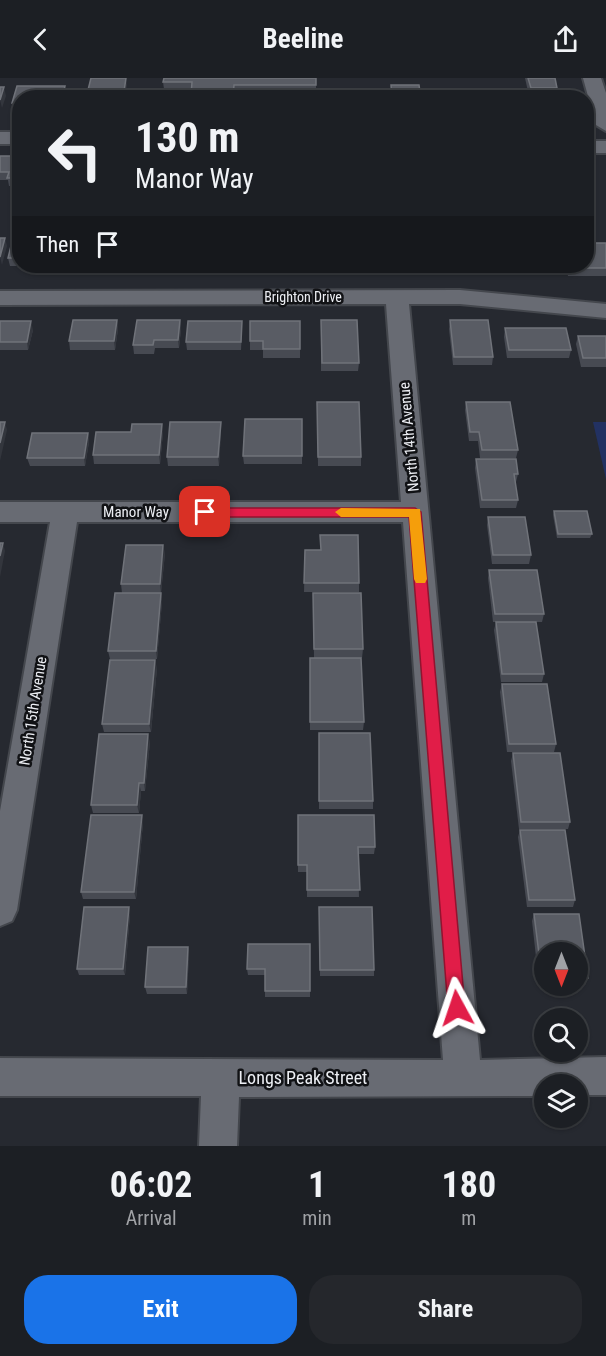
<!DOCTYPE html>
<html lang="en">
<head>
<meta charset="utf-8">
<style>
	:root { --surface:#1c1f24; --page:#25272c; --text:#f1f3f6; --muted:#a0a2a6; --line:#3a3d41; --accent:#1a73e8 }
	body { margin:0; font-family:"Roboto Condensed",sans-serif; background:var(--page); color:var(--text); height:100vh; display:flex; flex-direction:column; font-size:22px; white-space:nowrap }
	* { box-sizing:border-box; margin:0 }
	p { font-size:20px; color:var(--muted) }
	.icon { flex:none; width:33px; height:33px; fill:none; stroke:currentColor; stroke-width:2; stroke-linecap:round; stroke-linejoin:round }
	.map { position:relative; height:1068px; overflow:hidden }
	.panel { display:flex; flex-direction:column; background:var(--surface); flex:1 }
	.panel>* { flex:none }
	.hud { position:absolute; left:12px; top:12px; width:582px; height:183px; border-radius:24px; box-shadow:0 2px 4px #0004,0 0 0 2px var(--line); background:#1c1f24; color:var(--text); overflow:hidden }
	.needle { width:39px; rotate:180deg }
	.fabs { position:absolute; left:534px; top:864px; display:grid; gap:12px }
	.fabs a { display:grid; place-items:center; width:54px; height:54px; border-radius:50%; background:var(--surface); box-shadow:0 2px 4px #0004,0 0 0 2px var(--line); font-size:30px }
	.pin { position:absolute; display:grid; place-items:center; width:51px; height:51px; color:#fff; margin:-26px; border-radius:12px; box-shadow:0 3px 9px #0006 }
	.me { position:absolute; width:66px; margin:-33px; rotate:355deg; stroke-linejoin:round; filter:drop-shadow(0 0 4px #0008) }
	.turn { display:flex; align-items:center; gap:21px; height:126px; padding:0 24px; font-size:27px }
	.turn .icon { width:78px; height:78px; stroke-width:2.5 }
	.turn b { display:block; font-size:42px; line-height:51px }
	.then { display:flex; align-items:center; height:57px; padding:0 24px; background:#0003; gap:12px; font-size:22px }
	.eta { display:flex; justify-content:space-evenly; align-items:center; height:102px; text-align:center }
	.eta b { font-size:36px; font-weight:700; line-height:42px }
	.cta { display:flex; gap:12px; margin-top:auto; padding:12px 24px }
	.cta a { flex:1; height:69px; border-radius:24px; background:var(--accent); color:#fff; font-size:24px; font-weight:700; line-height:69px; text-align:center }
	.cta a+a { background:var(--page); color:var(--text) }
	header { display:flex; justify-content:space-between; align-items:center; height:78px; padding:0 24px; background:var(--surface); font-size:27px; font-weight:700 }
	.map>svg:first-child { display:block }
	.green { fill:#223162 }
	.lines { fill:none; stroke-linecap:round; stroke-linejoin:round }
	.minor-casing { stroke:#44474d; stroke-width:4 }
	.minor { fill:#686b73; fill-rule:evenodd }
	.wall { fill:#474a52 }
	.shaded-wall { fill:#33363d }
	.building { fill:#595c64; stroke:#70737a; stroke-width:1.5 }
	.route { fill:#e11d48; stroke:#92132f; stroke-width:1.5 }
	.slow { fill:#f59e0b }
	.labels { text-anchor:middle; stroke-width:5; stroke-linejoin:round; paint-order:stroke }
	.far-street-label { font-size:14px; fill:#edeff4; stroke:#111215 }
	.street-label { font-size:15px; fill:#edeff4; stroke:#111215 }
	.near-street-label { font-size:18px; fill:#edeff4; stroke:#111215 }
</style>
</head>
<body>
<header><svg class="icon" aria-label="back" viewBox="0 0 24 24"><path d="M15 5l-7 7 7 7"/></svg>Beeline<svg class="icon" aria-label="share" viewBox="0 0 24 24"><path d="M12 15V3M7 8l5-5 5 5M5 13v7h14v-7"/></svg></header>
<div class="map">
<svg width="606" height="1068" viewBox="0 0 606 1068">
	<rect width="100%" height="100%" fill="#262930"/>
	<!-- green -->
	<path class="green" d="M 593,344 L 606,344 L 606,401 Z"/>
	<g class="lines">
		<!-- minor casing -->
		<g class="minor-casing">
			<g id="minor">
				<path d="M 583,0 L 601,0 L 606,15 L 606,53 L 596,47 Z"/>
				<rect x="0" y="54" width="20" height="12"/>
				<rect x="586" y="63" width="20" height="12"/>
				<path d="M 460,212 L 606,226 L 606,240 L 460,226 L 409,226 L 480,982 L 606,979 L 606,1017 L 578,1017 L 578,1006 L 544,1006 L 544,1018 L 239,1019 L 237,1068 L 199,1068 L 201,1018 L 0,1018 L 0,980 L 443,982 L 403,444 L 77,444 L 17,832 L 12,843 L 0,848 L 0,733 L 50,444 L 0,444 L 0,424 L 401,424 L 386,226 L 0,227 L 0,213 Z"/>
			</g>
		</g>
		<!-- minor -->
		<use href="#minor" class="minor"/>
	</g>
	<!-- wall -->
	<g class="wall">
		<path d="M 316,0 L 316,20 L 191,20 L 191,18 L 165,18 L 163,4 Z"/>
		<path d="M 525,0 L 555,0 L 557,10 L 556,18 L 529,18 Z"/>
		<path d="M 17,8 L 65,8 L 66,16 L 65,20 L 20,20 L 20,34 L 14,34 L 12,25 Z"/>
		<path d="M 0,78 L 20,78 L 20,108 L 9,108 L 8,102 L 0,102 Z"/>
		<path d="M 586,91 L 590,105 L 589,114 L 586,114 Z"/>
		<path d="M 20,152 L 20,188 L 54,188 L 10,188 L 8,180 Z"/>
		<path d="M 606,165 L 606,198 L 568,198 L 566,188 L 586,188 Z"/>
		<path d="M 492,188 L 548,188 L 547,190 L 493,190 Z"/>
		<path d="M 117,242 L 118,251 L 115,272 L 70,272 L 69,263 Z"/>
		<path d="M 180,242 L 181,251 L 179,270 L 155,270 L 154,276 L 134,276 L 133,267 Z"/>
		<path d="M 321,242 L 359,285 L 358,293 L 321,293 Z"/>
		<path d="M 450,242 L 493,279 L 492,287 L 453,287 L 449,251 Z"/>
		<path d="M 0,243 L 33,252 L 28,272 L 0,272 Z"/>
		<path d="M 300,243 L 300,280 L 263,280 L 263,272 L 250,272 L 250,263 Z"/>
		<path d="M 505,250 L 571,272 L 569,280 L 507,280 L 504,259 Z"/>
		<path d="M 242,252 L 241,272 L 187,272 L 186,264 Z"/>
		<path d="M 578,258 L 606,258 L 606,289 L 581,289 L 576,266 Z"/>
		<path d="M 317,324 L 361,379 L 361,388 L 318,388 Z"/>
		<path d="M 466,324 L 518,372 L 516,380 L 480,380 L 478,363 L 469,363 L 465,332 Z"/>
		<path d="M 302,341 L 302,386 L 244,386 L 243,378 Z"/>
		<path d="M 221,352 L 219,388 L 168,388 L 167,379 Z"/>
		<path d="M 163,354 L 160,386 L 94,386 L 93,377 Z"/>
		<path d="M 88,355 L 89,364 L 85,388 L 30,388 L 27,380 Z"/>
		<path d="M 476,381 L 518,396 L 516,404 L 515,404 L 518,422 L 516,430 L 480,430 L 475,390 Z"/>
		<path d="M 554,433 L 592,456 L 590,460 L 557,460 L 553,437 Z"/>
		<path d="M 488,439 L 531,477 L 529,486 L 492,486 L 487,447 Z"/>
		<path d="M 305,472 L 320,472 L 359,505 L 359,514 L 304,514 Z"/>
		<path d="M 165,475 L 161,515 L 122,515 L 121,506 Z"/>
		<path d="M 489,492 L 544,536 L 542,544 L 493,544 L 488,500 Z"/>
		<path d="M 161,515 L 162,524 L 157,581 L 110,581 L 108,573 Z"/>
		<path d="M 313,515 L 363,571 L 362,580 L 314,580 Z"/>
		<path d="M 496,544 L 544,596 L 542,604 L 501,604 L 494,552 Z"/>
		<path d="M 310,580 L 364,644 L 363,652 L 310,652 Z"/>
		<path d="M 157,590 L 151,654 L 104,654 L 102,646 Z"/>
		<path d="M 502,606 L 556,666 L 554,674 L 507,674 L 500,614 Z"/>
		<path d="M 319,655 L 373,723 L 373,731 L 319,731 Z"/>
		<path d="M 150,664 L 145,713 L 141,713 L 139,735 L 93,735 L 91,727 Z"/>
		<path d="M 513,675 L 570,744 L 568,751 L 519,751 L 511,683 Z"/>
		<path d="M 298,737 L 375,769 L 374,776 L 358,776 L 359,819 L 307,819 L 307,794 L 298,794 Z"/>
		<path d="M 143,745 L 136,821 L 83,821 L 81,814 Z"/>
		<path d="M 520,752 L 575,822 L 573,829 L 527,829 L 518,759 Z"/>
		<path d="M 319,829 L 374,892 L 374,898 L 320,898 Z"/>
		<path d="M 130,836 L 125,897 L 79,897 L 77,891 Z"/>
		<path d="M 534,836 L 579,836 L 588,900 L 585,907 L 578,907 L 578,874 L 544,874 L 544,906 L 539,906 L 532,843 Z"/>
		<path d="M 310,866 L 310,919 L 265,919 L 265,897 L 248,897 L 247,891 Z"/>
		<path d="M 188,869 L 189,876 L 187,916 L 147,916 L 145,909 Z"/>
	</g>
	<!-- shaded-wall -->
	<g class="shaded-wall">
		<path d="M 126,0 L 127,7 L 125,20 L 123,20 Z"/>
		<path d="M 65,8 L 66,16 L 65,20 L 62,20 Z"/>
		<path d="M 4,9 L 6,18 L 2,30 L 0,22 Z"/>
		<path d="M 5,160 L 7,168 L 2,187 L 0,179 Z"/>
		<path d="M 117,242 L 118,251 L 115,272 L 114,263 Z"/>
		<path d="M 180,242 L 181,251 L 179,270 L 178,262 Z"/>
		<path d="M 31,243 L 33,252 L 28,272 L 27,264 Z"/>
		<path d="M 5,344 L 7,352 L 0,383 L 0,365 Z"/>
		<path d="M 221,344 L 221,352 L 219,388 L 218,379 Z"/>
		<path d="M 162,346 L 163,354 L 160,386 L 159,377 Z"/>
		<path d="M 88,355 L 89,364 L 85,388 L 84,380 Z"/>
		<path d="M 3,465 L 5,473 L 0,499 L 0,478 Z"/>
		<path d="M 163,467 L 165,475 L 161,515 L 160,506 Z"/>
		<path d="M 161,515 L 162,524 L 157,581 L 156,573 Z"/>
		<path d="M 155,582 L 157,590 L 151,654 L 149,646 Z"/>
		<path d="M 148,656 L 150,664 L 145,713 L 144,705 Z"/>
		<path d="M 139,705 L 141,713 L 139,735 L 137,727 Z"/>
		<path d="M 142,737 L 143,745 L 136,821 L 134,814 Z"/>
		<path d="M 129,829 L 130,836 L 125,897 L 123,891 Z"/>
		<path d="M 188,869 L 189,876 L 187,916 L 186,909 Z"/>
	</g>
	<!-- building -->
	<g class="building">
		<path d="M 91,0 L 126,0 L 123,20 L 86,20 Z"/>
		<path d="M 164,0 L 316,0 L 316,7 L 234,7 L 233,18 L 191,18 L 192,4 L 163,4 Z"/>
		<path d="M 528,0 L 555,0 L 557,10 L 531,10 Z"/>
		<path d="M 391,7 L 419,7 L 420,14 L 434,14 L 434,20 L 392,20 Z"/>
		<path d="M 17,8 L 65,8 L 62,20 L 20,20 L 20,25 L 12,25 Z"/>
		<path d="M 0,9 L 4,9 L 0,22 Z"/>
		<rect x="340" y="12" width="42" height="8"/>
		<path d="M 441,13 L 484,13 L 486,20 L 442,20 Z"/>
		<path d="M 510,18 L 559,18 L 560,20 L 511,20 Z"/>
		<path d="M 0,78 L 20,78 L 20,100 L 7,100 L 9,94 L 0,94 Z"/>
		<path d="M 586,91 L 590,105 L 586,105 Z"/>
		<path d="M 15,152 L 20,152 L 20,180 L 8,180 Z"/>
		<path d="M 0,160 L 5,160 L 0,179 Z"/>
		<path d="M 586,165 L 606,165 L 606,190 L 570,190 L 570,188 L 586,188 Z"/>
		<path d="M 73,242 L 117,242 L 114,263 L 69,263 Z"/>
		<path d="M 137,242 L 180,242 L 178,262 L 154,262 L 153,267 L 133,267 Z"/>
		<path d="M 321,242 L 357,242 L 359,285 L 322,285 Z"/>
		<path d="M 450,242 L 488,242 L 493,279 L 454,279 Z"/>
		<path d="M 0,243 L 31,243 L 27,264 L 0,264 Z"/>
		<path d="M 188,243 L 242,243 L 241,264 L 186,264 Z"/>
		<path d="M 250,243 L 300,243 L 300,271 L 263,271 L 263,263 L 250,263 Z"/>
		<path d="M 505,250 L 566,250 L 571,272 L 509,272 Z"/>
		<path d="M 578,258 L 606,258 L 606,280 L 583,280 Z"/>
		<path d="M 317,324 L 359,324 L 361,379 L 318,379 Z"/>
		<path d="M 466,324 L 510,324 L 518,372 L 482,372 L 479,354 L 470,354 Z"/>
		<path d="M 245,341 L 302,341 L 302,378 L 243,378 Z"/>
		<path d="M 0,344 L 5,344 L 0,365 Z"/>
		<path d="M 170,344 L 221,344 L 218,379 L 167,379 Z"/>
		<path d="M 132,346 L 162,346 L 159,377 L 93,377 L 96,354 L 131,354 Z"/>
		<path d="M 32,355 L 88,355 L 84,380 L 27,380 Z"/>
		<path d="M 476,381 L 516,381 L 518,396 L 514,396 L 518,422 L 482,422 Z"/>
		<path d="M 554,433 L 587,433 L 592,456 L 558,456 Z"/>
		<path d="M 488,439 L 525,439 L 531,477 L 493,477 Z"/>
		<path d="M 320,457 L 358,457 L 359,505 L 304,505 L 305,472 L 321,472 Z"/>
		<path d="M 0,465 L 3,465 L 0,478 Z"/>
		<path d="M 126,467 L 163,467 L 160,506 L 121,506 Z"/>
		<path d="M 489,492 L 537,492 L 544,536 L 495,536 Z"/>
		<path d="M 115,515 L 161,515 L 156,573 L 108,573 Z"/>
		<path d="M 313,515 L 361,515 L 363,571 L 314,571 Z"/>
		<path d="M 496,544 L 536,544 L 544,596 L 502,596 Z"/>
		<path d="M 310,580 L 361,580 L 364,644 L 310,644 Z"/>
		<path d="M 110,582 L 155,582 L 149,646 L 102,646 Z"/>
		<path d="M 502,606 L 547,606 L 556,666 L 509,666 Z"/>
		<path d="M 319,655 L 370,655 L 373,723 L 319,723 Z"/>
		<path d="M 99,656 L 148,656 L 144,705 L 139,705 L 137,727 L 91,727 Z"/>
		<path d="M 513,675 L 560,675 L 570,744 L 521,744 Z"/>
		<path d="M 91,737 L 142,737 L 134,814 L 81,814 Z"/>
		<path d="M 298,737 L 374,737 L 375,769 L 358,769 L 360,812 L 307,812 L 307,787 L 298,787 Z"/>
		<path d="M 520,752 L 565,752 L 575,822 L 529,822 Z"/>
		<path d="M 84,829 L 129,829 L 123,891 L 77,891 Z"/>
		<path d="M 319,829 L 372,829 L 374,892 L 320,892 Z"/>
		<path d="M 534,836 L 579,836 L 588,900 L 578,900 L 578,874 L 544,874 L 544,900 L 542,900 Z"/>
		<path d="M 248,866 L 310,866 L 310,913 L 265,913 L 265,891 L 247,891 Z"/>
		<path d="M 148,869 L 188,869 L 186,909 L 145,909 Z"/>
	</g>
	<!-- route -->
	<path class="route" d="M 205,430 L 415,430 L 421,434 L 465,930 L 463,936 L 457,939 L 451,936 L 448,930 L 409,439 L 205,439 L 199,434 Z"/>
	<!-- slow -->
	<path class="slow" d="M 341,430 L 420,431 L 427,501 L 425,505 L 416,505 L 414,501 L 409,439 L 341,439 L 335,434 Z"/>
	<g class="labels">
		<!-- far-street labels -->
		<g class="far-street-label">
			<text x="303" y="224">Brighton Drive</text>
		</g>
		<!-- street labels -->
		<g class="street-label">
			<text transform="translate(409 359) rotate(-95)" y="5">North 14th Avenue</text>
			<text x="136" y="439">Manor Way</text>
			<text transform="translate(33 633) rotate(-81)" y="5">North 15th Avenue</text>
		</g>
		<!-- near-street labels -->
		<g class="near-street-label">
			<text x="303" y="1006">Longs Peak Street</text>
		</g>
	</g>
</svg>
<div class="fabs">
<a><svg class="needle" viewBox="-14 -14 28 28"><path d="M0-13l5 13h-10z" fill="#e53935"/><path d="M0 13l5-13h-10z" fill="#a0a2a6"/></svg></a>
<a><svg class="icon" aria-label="search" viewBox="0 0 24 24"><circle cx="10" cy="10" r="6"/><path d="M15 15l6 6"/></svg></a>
<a><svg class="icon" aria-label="layers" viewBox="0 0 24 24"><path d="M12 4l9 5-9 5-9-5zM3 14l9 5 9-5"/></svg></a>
</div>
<div class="pin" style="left:205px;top:434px;background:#d93025"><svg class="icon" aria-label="arrive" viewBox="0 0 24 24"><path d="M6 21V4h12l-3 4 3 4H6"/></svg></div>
<svg class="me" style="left:457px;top:930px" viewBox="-20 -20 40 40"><path d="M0-17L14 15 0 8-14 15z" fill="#e11d48" stroke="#fff" stroke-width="4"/></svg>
<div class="hud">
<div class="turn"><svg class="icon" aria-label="left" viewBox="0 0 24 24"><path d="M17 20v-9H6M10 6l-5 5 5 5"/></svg><div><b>130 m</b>Manor Way</div></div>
<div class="then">Then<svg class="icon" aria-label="arrive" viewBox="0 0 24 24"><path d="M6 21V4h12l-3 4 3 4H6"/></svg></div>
</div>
</div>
<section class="panel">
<div class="eta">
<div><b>06:02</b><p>Arrival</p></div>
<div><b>1</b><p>min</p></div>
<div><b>180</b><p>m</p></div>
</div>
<div class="cta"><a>Exit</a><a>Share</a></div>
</section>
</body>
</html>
